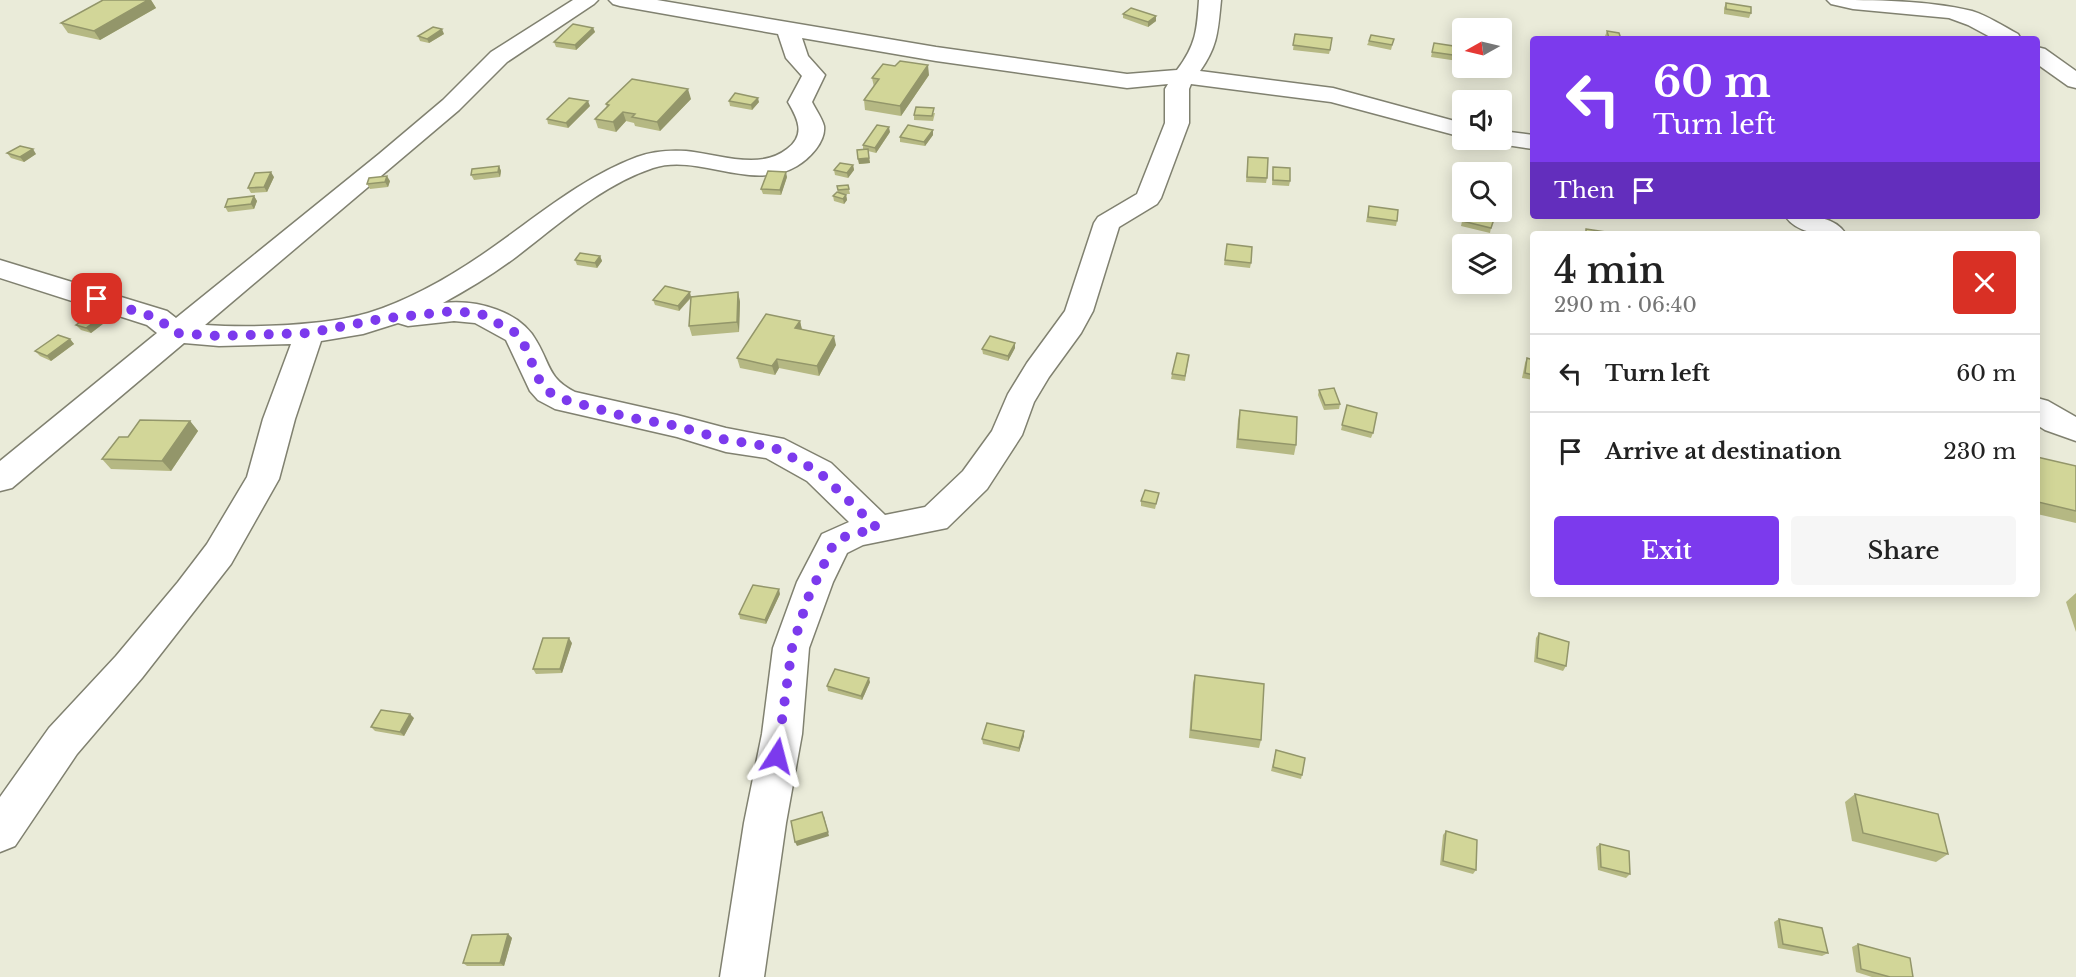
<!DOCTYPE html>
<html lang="en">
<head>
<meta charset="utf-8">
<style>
	:root { --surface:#fff; --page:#f6f6f6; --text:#222; --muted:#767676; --line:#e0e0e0; --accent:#7c3aed }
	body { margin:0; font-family:"Libre Baskerville",serif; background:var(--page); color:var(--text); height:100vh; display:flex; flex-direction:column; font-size:22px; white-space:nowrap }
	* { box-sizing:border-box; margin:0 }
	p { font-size:20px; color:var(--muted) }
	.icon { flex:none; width:33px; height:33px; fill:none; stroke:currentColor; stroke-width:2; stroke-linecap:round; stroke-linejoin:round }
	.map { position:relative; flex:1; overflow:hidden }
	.drawer { position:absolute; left:1530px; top:231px; width:510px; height:366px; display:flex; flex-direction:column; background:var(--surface); border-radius:6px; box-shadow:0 3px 15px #0003 }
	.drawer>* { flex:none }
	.guide { position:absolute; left:1530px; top:36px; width:510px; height:183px; border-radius:6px; box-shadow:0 3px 15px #0003; background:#7c3aed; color:#fff; overflow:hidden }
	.needle { width:39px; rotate:262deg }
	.tools { position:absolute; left:1452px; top:18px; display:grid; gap:12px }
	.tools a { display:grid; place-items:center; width:60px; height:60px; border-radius:6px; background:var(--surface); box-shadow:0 3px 15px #0003; font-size:30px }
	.pin { position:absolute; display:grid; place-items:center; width:51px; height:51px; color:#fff; margin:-26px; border-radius:12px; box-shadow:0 3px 9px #0006 }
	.me { position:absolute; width:66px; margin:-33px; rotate:9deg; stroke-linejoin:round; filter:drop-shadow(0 0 4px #0008) }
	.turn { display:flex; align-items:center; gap:21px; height:126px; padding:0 24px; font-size:27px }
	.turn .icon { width:78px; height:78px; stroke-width:2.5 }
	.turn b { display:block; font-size:42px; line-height:51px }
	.then { display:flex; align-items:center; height:57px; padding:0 24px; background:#0003; gap:12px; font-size:22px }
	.round { display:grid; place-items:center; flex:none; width:63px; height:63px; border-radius:6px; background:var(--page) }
	.head { display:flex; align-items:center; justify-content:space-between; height:102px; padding:0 24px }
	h1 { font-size:36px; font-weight:600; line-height:45px }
	.primary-button { display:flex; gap:12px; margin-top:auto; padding:12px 24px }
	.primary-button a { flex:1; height:69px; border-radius:6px; background:var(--accent); color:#fff; font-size:24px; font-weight:600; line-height:69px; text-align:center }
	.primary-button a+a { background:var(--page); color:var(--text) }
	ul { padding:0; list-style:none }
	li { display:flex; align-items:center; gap:18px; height:78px; padding:0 24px; border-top:2px solid var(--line) }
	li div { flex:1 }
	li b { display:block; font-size:22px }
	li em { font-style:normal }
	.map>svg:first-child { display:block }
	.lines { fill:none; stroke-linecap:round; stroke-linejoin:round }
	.minor-casing { stroke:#808170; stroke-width:3 }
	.minor { fill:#fff; fill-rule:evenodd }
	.wall { fill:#b5b883 }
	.shaded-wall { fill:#93966a }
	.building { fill:#d2d698; stroke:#93966a; stroke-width:1.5 }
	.route { stroke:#7c3aed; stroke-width:10; stroke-dasharray:0 18 }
</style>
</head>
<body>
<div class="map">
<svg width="2076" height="977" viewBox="0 0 2076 977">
	<rect width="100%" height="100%" fill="#eaebd9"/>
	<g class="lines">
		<!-- minor casing -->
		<g class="minor-casing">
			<g id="minor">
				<path d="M 573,0 L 598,0 L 594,4 L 507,62 L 459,110 L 205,325 C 252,328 323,326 368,313 C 413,299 457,273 496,245 C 541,213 584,177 637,157 C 653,151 670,150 686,151 C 719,154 759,171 787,149 C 806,135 798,119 788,102 L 802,76 L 786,58 L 778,34 L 620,6 L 613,4 L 609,0 L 657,0 L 936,47 L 1127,74 L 1177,70 C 1196,45 1197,30 1199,0 L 1221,0 C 1218,30 1218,46 1200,71 L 1333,88 L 1462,123 L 1462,137 L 1331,102 L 1191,84 L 1189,89 L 1189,123 L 1161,198 L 1157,204 L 1119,227 L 1093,311 L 1081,333 L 1049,377 L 1034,402 L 1022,435 L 987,489 L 947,528 L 863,545 L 847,553 L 833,582 L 809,648 L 802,734 L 786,823 L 764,977 L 720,977 L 744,823 L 762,734 L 773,648 L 797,582 L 822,534 L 849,522 L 807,481 L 766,458 L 726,452 L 677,437 L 555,409 L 538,400 L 530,391 L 506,340 L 475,323 L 454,321 L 408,326 L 398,323 L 363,334 L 321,341 L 295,419 L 279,479 L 231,564 L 142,678 L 77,754 L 15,846 L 0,852 L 0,797 L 49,728 L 116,656 L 178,582 L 207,544 L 247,477 L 263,419 L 291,344 L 219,346 L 184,343 L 12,488 L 0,491 L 0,461 L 157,333 L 147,325 L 0,278 L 0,260 L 167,311 L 176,318 L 379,154 L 443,100 L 491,52 ZM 802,38 L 936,61 L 1127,88 L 1168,84 L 1165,89 L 1165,123 L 1137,194 L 1098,217 L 1094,223 L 1065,311 L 1027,363 L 1008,394 L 992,431 L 963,471 L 925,507 L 885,515 L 831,463 L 784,439 L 726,428 L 677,415 L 575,392 C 548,378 551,366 537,342 C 521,311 476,299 443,303 C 469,289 493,274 516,257 C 559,224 602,185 653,168 C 699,153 752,193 797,166 C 809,159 826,142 824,126 C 822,118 816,110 812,102 L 825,75 L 808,56 Z"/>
				<path d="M 1827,0 C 1875,0 1926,0 1972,11 C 1988,16 2003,26 2018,34 L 2021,39 L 1994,39 L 1968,25 L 1949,18 L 1853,9 L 1831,4 Z"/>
				<path d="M 2037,47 L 2045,49 L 2076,71 L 2076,88 L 2068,86 L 2037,64 Z"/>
				<path d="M 1502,131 L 1533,135 L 1533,149 L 1493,143 L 1491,140 L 1502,140 Z"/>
				<path d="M 1785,216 C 1806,216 1833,214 1846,234 C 1825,234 1799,236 1785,216 Z"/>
				<path d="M 2037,398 L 2048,401 L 2076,417 L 2076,441 L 2045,430 L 2037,425 Z"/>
			</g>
		</g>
		<!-- minor -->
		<use href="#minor" class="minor"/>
	</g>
	<!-- wall -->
	<g class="wall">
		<path d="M 103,0 L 151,0 L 156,8 L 100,40 L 68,33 L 61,23 Z"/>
		<path d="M 1726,3 L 1751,13 L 1749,18 L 1724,14 L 1724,8 Z"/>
		<path d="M 1123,14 L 1156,16 L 1156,21 L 1148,27 L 1123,18 Z"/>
		<path d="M 593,28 L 595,32 L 576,50 L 556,47 L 554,42 Z"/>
		<path d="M 1607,31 L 1621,39 L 1606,39 L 1605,36 Z"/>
		<path d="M 444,34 L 429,43 L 420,41 L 418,36 Z"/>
		<path d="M 1295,34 L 1330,50 L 1329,54 L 1293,50 Z"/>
		<path d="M 1394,39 L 1391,50 L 1367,45 L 1369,41 Z"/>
		<path d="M 1434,43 L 1460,56 L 1458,61 L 1431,57 Z"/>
		<path d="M 895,66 L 929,75 L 901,116 L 865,110 L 864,100 L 874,87 L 872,78 Z"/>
		<path d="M 691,99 L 660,131 L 635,126 L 634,123 L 626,121 L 616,132 L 598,128 L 595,119 L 607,108 L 606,104 Z"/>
		<path d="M 729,101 L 759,102 L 752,110 L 730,106 Z"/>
		<path d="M 590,106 L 568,128 L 548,124 L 547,119 Z"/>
		<path d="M 935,113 L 933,121 L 914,120 L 914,115 Z"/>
		<path d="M 933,130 L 933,135 L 925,146 L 900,142 L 900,137 Z"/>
		<path d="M 890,132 L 876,153 L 868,151 L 870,163 L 859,164 L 857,150 L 863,149 L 863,145 Z"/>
		<path d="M 7,153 L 36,154 L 24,162 L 11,158 Z"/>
		<path d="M 1248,157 L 1267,178 L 1266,183 L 1246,182 Z"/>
		<path d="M 853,165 L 854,170 L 848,178 L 835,175 L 834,170 Z"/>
		<path d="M 499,166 L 501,171 L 500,177 L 474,180 L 471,175 Z"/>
		<path d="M 1273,167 L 1290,181 L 1289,186 L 1272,185 Z"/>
		<path d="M 274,177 L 267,192 L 251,193 L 248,188 Z"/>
		<path d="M 787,177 L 781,195 L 763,194 L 761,189 Z"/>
		<path d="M 390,181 L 388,187 L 370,189 L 367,184 Z"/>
		<path d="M 848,185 L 850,194 L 846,194 L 847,200 L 844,204 L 834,201 L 833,196 L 838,192 L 837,186 Z"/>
		<path d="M 254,196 L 257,201 L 254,209 L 228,212 L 225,207 Z"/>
		<path d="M 1369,206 L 1397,221 L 1396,226 L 1366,222 Z"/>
		<path d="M 1464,212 L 1491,228 L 1490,233 L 1461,226 Z"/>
		<path d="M 1227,244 L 1251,263 L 1250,268 L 1224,265 Z"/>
		<path d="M 600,256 L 602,261 L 597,268 L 577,265 L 575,260 Z"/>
		<path d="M 738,292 L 740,302 L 739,332 L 692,336 L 689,326 L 691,298 L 679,311 L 655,305 L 653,300 Z"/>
		<path d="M 112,309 L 116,314 L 91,333 L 81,330 L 76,325 Z"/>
		<path d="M 800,321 L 802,330 L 836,345 L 819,376 L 779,368 L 775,375 L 740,368 L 737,358 Z"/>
		<path d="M 70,339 L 74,344 L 51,361 L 40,356 L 35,351 Z"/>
		<path d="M 1015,343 L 1015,348 L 1008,361 L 983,354 L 982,349 Z"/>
		<path d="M 1189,355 L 1185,381 L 1171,379 L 1172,374 Z"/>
		<path d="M 1527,358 L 1533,360 L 1533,380 L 1522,378 L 1525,363 Z"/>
		<path d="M 1319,390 L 1340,404 L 1339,409 L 1324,410 L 1318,395 Z"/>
		<path d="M 1347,405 L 1373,433 L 1371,438 L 1341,430 Z"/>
		<path d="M 1240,410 L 1296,445 L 1294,455 L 1236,448 L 1238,420 Z"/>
		<path d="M 190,421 L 198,431 L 171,471 L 111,469 L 102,459 L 128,437 Z"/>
		<path d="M 2037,457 L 2076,466 L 2076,523 L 2037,514 Z"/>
		<path d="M 1159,493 L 1155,509 L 1141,506 L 1141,501 Z"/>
		<path d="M 2076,593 L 2076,632 L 2066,602 Z"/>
		<path d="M 780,594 L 766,624 L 740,619 L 739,614 Z"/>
		<path d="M 1539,633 L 1566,666 L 1563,671 L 1534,662 L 1536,638 Z"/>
		<path d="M 572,643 L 562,673 L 536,674 L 533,669 Z"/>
		<path d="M 1195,675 L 1261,740 L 1259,748 L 1189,738 L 1193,683 Z"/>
		<path d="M 870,682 L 862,700 L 828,691 L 827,686 Z"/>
		<path d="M 414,718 L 404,736 L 375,731 L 371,727 Z"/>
		<path d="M 1024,731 L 1024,736 L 1019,752 L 983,744 L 982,739 Z"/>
		<path d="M 1276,750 L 1302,775 L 1301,779 L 1271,771 Z"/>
		<path d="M 1855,794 L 1948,854 L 1936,862 L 1852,841 L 1845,802 Z"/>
		<path d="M 1446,831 L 1476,870 L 1473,874 L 1440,865 L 1443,835 Z"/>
		<path d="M 1600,844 L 1630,874 L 1626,878 L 1598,870 L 1596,847 Z"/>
		<path d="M 1779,919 L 1828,953 L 1822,956 L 1778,948 L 1774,922 Z"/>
		<path d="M 508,934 L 512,938 L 504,966 L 467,966 L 463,963 Z"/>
		<path d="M 1858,944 L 1913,977 L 1872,977 L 1856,972 L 1852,947 Z"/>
	</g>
	<!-- shaded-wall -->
	<g class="shaded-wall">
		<path d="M 148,0 L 151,0 L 156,8 L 100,40 L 94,31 Z"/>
		<path d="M 1156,16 L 1156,21 L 1148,27 L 1148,22 Z"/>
		<path d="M 593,28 L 595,32 L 576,50 L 575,45 Z"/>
		<path d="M 442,29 L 444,34 L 429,43 L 427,39 Z"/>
		<path d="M 928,65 L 929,75 L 901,116 L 900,106 Z"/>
		<path d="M 688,89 L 691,99 L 660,131 L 657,122 Z"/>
		<path d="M 758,98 L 759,102 L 752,110 L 751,105 Z"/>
		<path d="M 588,101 L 590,106 L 568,128 L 566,123 Z"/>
		<path d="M 623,112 L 626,121 L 616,132 L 613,122 Z"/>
		<path d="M 889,127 L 890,132 L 876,153 L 875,148 Z"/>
		<path d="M 933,130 L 933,135 L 925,146 L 924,142 Z"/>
		<path d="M 33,149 L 36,154 L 24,162 L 20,157 Z"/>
		<path d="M 869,158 L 870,163 L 859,164 L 858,159 Z"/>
		<path d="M 853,165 L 854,170 L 848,178 L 847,173 Z"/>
		<path d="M 499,166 L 501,171 L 500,177 L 498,172 Z"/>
		<path d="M 271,172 L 274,177 L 267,192 L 264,187 Z"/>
		<path d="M 786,172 L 787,177 L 781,195 L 780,190 Z"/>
		<path d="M 387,176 L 390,181 L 388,187 L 385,182 Z"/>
		<path d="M 846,195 L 847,200 L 844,204 L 843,199 Z"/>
		<path d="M 254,196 L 257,201 L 254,209 L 251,204 Z"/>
		<path d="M 600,256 L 602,261 L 597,268 L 595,263 Z"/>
		<path d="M 690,292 L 691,297 L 679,311 L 678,306 Z"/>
		<path d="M 738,292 L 740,302 L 739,332 L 737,322 Z"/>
		<path d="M 112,309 L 116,314 L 91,333 L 86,328 Z"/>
		<path d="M 800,321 L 802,330 L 795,328 Z"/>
		<path d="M 834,336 L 836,345 L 819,376 L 817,366 Z"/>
		<path d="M 70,339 L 74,344 L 51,361 L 47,356 Z"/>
		<path d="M 1015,343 L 1015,348 L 1008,361 L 1008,356 Z"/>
		<path d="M 777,359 L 779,368 L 775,375 L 772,366 Z"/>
		<path d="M 190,421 L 198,431 L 171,471 L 162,461 Z"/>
		<path d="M 779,589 L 780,594 L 766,624 L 765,620 Z"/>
		<path d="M 569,638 L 572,643 L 562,673 L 560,669 Z"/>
		<path d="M 869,678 L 870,682 L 862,700 L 861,696 Z"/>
		<path d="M 410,714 L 414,718 L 404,736 L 400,732 Z"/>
		<path d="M 1024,731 L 1024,736 L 1019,752 L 1019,748 Z"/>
		<path d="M 824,816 L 829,836 L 797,846 L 795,842 Z"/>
		<path d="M 508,934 L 512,938 L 504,966 L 500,963 Z"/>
	</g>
	<!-- building -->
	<g class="building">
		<path d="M 103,0 L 148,0 L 94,31 L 61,23 Z"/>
		<path d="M 1726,3 L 1751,7 L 1751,13 L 1726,9 Z"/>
		<path d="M 1131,8 L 1156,16 L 1148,22 L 1123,14 Z"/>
		<path d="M 573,24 L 593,28 L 575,45 L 554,42 Z"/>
		<path d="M 433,27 L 442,29 L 427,39 L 418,36 Z"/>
		<path d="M 1607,31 L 1619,33 L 1621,39 L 1609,38 Z"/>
		<path d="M 1295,34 L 1332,38 L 1330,50 L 1293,45 Z"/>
		<path d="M 1371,35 L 1394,39 L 1392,45 L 1369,41 Z"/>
		<path d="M 1434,43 L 1460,47 L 1460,56 L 1432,52 Z"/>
		<path d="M 900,61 L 928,65 L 900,106 L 864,100 L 879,79 L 872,78 L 883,64 L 895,66 Z"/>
		<path d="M 632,79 L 688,89 L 657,122 L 632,117 L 635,114 L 623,112 L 613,122 L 595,119 L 609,105 L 606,104 Z"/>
		<path d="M 735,93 L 758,98 L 751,105 L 729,101 Z"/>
		<path d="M 569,98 L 588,101 L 566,123 L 547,119 Z"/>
		<path d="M 916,107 L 934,108 L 932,116 L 914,115 Z"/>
		<path d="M 877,125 L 889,127 L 875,148 L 863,145 Z"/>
		<path d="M 908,125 L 933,130 L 924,142 L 900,137 Z"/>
		<path d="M 20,146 L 33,149 L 20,157 L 7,153 Z"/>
		<path d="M 868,149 L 869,158 L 858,159 L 857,150 Z"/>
		<path d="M 1248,157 L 1268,158 L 1267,178 L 1247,177 Z"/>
		<path d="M 840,163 L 853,165 L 847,173 L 834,170 Z"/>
		<path d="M 499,166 L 498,172 L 471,175 L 472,169 Z"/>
		<path d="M 1273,167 L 1290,168 L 1290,181 L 1273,180 Z"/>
		<path d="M 768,171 L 786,172 L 780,190 L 761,189 Z"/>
		<path d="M 271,172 L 264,187 L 248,188 L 255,173 Z"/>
		<path d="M 387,176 L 385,182 L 367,184 L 369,178 Z"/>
		<path d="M 848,185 L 849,189 L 838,190 L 837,186 Z"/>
		<path d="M 837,192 L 846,195 L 843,199 L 833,196 Z"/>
		<path d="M 254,196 L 251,204 L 225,207 L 228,199 Z"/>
		<path d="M 1369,206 L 1398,210 L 1397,221 L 1368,217 Z"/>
		<path d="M 1464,212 L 1494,219 L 1491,228 L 1462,221 Z"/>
		<path d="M 1586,229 L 1612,233 L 1612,234 L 1586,234 Z"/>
		<path d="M 1227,244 L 1252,247 L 1251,263 L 1225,260 Z"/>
		<path d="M 580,253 L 600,256 L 595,263 L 575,260 Z"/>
		<path d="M 665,286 L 690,292 L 678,306 L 653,300 Z"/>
		<path d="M 738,292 L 737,322 L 689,326 L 691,297 Z"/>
		<path d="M 103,306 L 112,309 L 86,328 L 76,325 Z"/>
		<path d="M 766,314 L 800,321 L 795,328 L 834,336 L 817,366 L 777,359 L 772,366 L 737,358 Z"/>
		<path d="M 58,335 L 70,339 L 47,356 L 35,351 Z"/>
		<path d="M 990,336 L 1015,343 L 1008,356 L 982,349 Z"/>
		<path d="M 1177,353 L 1189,355 L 1185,376 L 1172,374 Z"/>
		<path d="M 1527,358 L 1533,360 L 1533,375 L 1525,373 Z"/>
		<path d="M 1334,388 L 1340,404 L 1325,405 L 1319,390 Z"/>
		<path d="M 1347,405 L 1377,413 L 1373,433 L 1342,425 Z"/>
		<path d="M 1240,410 L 1297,417 L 1296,445 L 1238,439 Z"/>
		<path d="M 140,420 L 190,421 L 162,461 L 102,459 L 119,437 L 128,437 Z"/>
		<path d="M 2037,457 L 2076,466 L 2076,511 L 2038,502 Z"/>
		<path d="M 1145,490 L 1159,493 L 1156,504 L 1141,501 Z"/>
		<path d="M 753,585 L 779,589 L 765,620 L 739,614 Z"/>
		<path d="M 1539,633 L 1569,642 L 1566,666 L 1537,658 Z"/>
		<path d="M 543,638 L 569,638 L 560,669 L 533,669 Z"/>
		<path d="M 835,669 L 869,678 L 861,696 L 827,686 Z"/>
		<path d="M 1195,675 L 1264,684 L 1261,740 L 1191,730 Z"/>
		<path d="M 381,710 L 410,714 L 400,732 L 371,727 Z"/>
		<path d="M 987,723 L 1024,731 L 1019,748 L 982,739 Z"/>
		<path d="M 1276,750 L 1305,758 L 1302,775 L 1273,767 Z"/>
		<path d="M 1855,794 L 1938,814 L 1948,854 L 1863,833 Z"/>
		<path d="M 822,812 L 828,832 L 795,842 L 791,821 Z"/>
		<path d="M 1446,831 L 1477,840 L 1476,870 L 1443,861 Z"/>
		<path d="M 1600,844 L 1629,851 L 1630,874 L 1601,867 Z"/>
		<path d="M 1779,919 L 1822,928 L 1828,953 L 1783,944 Z"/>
		<path d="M 508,934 L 500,963 L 463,963 L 472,935 Z"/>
		<path d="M 1858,944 L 1910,958 L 1913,977 L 1890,977 L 1861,969 Z"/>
	</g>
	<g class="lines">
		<!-- route -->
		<path class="route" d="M 97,299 L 157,318 L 176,333 L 219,336 L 309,333 L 380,319 L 454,311 L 481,314 L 516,333 L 523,342 L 541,384 L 549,392 L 566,400 L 627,417 L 677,426 L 726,440 L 773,447 L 819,472 L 877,528 L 844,537 L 834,543 L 808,598 L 792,648 L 777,756"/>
	</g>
</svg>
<div class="tools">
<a><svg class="needle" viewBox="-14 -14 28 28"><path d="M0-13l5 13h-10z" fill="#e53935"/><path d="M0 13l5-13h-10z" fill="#767676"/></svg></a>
<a><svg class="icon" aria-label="sound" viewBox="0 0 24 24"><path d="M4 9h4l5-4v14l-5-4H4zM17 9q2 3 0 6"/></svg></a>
<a><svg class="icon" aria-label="search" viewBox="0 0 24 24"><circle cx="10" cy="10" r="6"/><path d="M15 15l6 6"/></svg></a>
<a><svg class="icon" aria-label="layers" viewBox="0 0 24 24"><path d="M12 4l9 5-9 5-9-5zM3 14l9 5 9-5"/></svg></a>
</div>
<div class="pin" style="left:97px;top:299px;background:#d93025"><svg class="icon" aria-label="arrive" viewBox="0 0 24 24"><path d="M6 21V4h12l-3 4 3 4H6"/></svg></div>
<svg class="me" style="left:777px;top:756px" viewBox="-20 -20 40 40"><path d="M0-17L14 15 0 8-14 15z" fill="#7c3aed" stroke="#fff" stroke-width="4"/></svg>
<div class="guide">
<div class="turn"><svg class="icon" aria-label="left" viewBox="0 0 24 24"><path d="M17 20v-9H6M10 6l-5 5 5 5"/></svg><div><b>60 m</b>Turn left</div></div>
<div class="then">Then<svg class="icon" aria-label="arrive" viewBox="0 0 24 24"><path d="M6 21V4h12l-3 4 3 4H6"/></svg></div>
</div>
<section class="drawer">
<div class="head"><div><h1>4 min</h1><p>290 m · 06:40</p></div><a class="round" style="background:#d93025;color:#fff"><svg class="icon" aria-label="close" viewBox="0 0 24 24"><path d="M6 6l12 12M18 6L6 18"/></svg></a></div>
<ul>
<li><svg class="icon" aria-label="left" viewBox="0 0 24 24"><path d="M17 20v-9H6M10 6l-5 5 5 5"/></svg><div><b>Turn left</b></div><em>60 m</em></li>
<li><svg class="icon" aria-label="arrive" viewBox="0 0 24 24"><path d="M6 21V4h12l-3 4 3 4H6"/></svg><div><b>Arrive at destination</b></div><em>230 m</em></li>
</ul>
<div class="primary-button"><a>Exit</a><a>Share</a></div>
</section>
</div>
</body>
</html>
